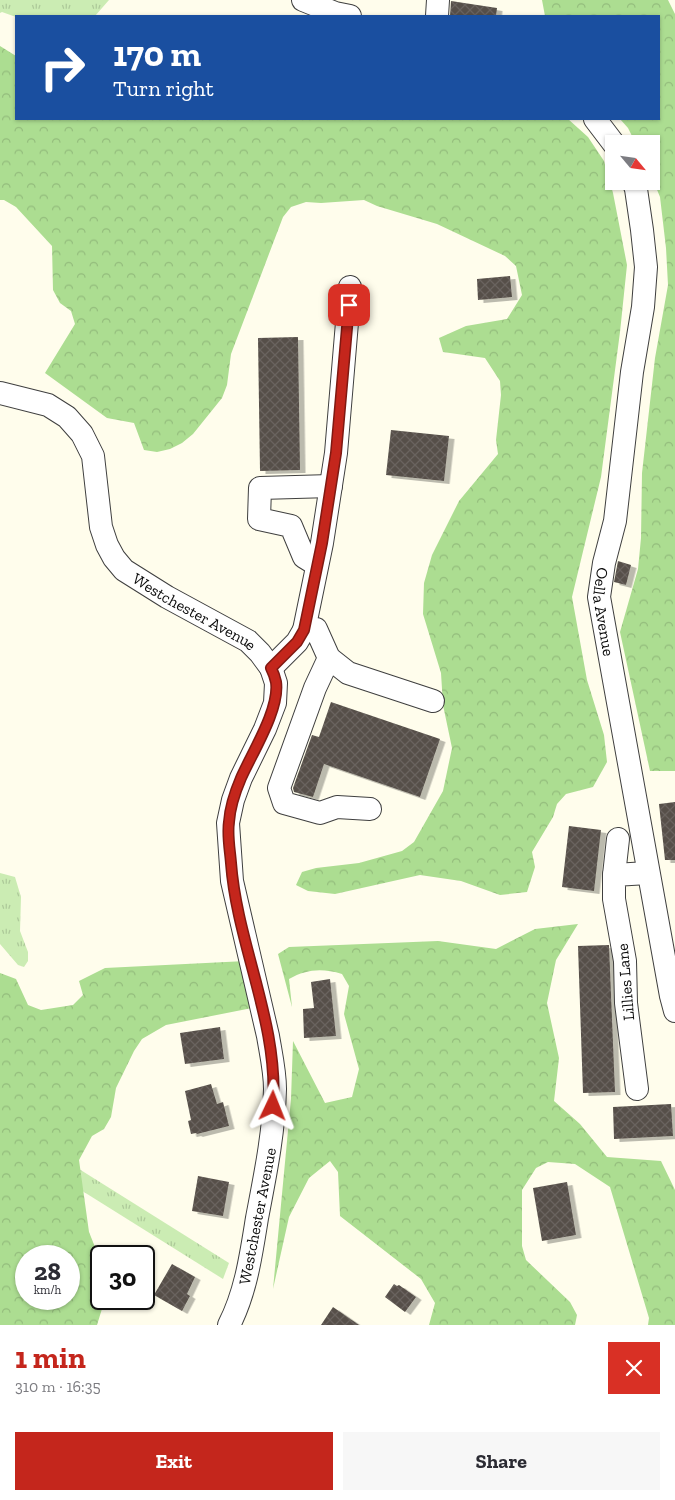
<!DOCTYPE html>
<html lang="en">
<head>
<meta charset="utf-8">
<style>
	:root { --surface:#fff; --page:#f7f7f7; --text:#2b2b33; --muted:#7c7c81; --accent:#c4261c }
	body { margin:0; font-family:"Zilla Slab",serif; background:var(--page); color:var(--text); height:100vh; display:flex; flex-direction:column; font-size:19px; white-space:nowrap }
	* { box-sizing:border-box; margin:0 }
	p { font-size:16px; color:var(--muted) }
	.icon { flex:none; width:28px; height:28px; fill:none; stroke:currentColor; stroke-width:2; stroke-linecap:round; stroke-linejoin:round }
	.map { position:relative; height:1325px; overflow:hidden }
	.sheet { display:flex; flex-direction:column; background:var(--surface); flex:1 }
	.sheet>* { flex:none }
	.guide { position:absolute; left:15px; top:15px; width:645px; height:105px; border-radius:0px; box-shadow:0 1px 4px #0004; background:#1a4fa0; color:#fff; overflow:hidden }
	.needle { width:32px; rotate:119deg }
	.tools { position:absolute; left:605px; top:135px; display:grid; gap:10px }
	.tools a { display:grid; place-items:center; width:55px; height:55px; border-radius:0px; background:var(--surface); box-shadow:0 1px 4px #0004; font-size:25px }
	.speed { position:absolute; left:15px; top:1245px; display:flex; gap:10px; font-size:25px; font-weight:700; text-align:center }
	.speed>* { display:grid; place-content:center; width:65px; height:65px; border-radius:50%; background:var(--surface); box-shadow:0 1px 4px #0004; line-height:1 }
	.speed small { font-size:12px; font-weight:400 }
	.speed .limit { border:2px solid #111; border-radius:8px; background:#fff; color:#111 }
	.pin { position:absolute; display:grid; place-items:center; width:42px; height:42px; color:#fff; margin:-21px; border-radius:10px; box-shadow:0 2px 8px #0006 }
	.me { position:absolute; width:55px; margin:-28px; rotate:2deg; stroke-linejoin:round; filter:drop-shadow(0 0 4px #0008) }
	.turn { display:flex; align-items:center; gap:18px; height:105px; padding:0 15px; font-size:22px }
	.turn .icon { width:65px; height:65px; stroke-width:2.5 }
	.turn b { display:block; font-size:35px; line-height:42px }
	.round { display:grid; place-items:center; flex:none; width:52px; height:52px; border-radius:0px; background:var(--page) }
	.head { display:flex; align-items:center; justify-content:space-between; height:85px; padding:0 15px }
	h1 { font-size:30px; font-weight:700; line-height:38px; color:var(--accent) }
	.primary-button { display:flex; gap:10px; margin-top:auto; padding:10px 15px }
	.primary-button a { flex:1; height:58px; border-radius:0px; background:var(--accent); color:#fff; font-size:20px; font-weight:700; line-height:58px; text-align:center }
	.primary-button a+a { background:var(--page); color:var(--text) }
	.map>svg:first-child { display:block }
	.grass { fill:url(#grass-tufts) }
	.forest { fill:url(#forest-crowns); fill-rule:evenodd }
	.building { fill:url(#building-cross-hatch); filter:url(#shadow) }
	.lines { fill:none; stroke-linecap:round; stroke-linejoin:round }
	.minor-casing { stroke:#3f3f3f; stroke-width:24 }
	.minor { stroke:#fff; stroke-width:22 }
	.route-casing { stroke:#7f1912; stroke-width:12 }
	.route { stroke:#c4261c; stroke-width:9 }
	.labels { text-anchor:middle; stroke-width:5; stroke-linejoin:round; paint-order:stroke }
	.street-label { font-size:16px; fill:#0c0c0c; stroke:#fff }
</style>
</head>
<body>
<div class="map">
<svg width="675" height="1325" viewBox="0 0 675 1325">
	<defs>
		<pattern id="grass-tufts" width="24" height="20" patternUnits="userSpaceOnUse" patternTransform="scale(1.25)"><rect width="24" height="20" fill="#cbecb3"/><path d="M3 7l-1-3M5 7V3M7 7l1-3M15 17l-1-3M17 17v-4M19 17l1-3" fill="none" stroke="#adc999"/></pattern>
		<pattern id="forest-crowns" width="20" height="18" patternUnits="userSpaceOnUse" patternTransform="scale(1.25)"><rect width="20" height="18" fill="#acdd91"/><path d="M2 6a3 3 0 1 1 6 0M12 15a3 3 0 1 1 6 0" fill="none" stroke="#93bc7c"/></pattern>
		<pattern id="building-cross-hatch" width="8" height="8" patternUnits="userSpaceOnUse" patternTransform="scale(1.25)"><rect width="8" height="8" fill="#564f48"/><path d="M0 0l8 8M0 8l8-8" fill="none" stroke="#69645e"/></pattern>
		<filter id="shadow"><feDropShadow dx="5.5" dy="3" stdDeviation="0" flood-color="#0004"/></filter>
	</defs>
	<rect width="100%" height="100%" fill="#fffdec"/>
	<!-- grass -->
	<g class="grass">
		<path d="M 0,0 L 109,0 L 95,16 L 16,17 L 2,12 L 0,13 Z"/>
		<path d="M 0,873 L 15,877 L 21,897 L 20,931 L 28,952 L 28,961 L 24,967 L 18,965 L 0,944 Z"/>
		<path d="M 20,1132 L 229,1263 L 223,1279 L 12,1147 Z"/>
	</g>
	<!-- forest -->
	<g class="forest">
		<path d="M 542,0 L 668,0 L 675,14 L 675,771 L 650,771 L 620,632 L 638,569 L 641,538 L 642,473 L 655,358 L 668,285 L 666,248 L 660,197 L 651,175 L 651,144 L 636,144 L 628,128 L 620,119 L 659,119 L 659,16 L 545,16 Z"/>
		<path d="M 0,46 L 16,56 L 16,119 L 568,119 L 588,137 L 604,161 L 613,193 L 627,265 L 620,332 L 601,477 L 572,597 L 587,680 L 604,735 L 607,762 L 593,787 L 566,794 L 557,804 L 553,817 L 532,852 L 535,867 L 527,892 L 500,895 L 461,881 L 420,875 L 335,894 L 308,891 L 296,885 L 302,872 L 316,868 L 359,863 L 402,851 L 414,842 L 443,791 L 452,748 L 443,705 L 441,673 L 423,614 L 424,583 L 432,555 L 459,501 L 498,454 L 496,440 L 501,395 L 500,381 L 485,358 L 443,352 L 439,338 L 466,326 L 507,319 L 522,295 L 516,266 L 505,256 L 437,224 L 377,206 L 364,200 L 321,203 L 306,202 L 291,207 L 283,217 L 231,354 L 227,385 L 222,398 L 193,434 L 182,443 L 170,449 L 157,452 L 144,450 L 134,423 L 107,418 L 45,373 L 75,324 L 71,311 L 60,303 L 53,290 L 52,246 L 16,207 L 4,200 L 0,200 Z"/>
		<path d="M 578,924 L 556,960 L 547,1003 L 559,1058 L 554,1101 L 580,1124 L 607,1157 L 661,1161 L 675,1190 L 675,1325 L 648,1325 L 649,1318 L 610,1187 L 575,1164 L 548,1162 L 536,1168 L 522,1190 L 522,1246 L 526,1260 L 570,1302 L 577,1315 L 575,1325 L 429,1325 L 435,1303 L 421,1279 L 340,1216 L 338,1172 L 330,1161 L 309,1178 L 289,1217 L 273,1289 L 291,1099 L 293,1041 L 325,1103 L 352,1097 L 359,1069 L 344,1014 L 349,986 L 342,974 C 322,968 307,969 289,979 L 292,1007 L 278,954 L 289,947 L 438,941 L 496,949 L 535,929 Z"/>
		<path d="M 246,961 L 252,1008 L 166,1025 L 142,1039 L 134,1051 L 116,1088 L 111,1117 L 104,1129 L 92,1136 L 79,1160 L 89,1232 L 101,1262 L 101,1299 L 105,1299 L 97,1325 L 0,1325 L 0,973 L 16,979 L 28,1005 L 41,1010 L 73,1005 L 83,995 L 79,981 L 105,968 ZM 26,1256 L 69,1256 L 69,1299 L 26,1299 Z"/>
	</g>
	<!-- building -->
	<g class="building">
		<path d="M 451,1 L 497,8 L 496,16 L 450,16 Z"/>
		<path d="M 510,276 L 512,297 L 478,300 L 477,279 Z"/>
		<path d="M 298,337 L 300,470 L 260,471 L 258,338 Z"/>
		<path d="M 391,430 L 449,436 L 444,481 L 386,475 Z"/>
		<path d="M 618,561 L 631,565 L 626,585 L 614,582 Z"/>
		<path d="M 331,702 L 440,739 L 420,797 L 324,764 L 313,797 L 294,792 L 293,788 L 312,735 L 319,737 Z"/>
		<path d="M 675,802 L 675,860 L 665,860 L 659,804 Z"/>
		<path d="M 569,826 L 601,830 L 594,891 L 562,887 Z"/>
		<path d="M 609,945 L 615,1092 L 583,1093 L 578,946 Z"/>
		<path d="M 330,979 L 336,1036 L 304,1038 L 303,1009 L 314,1008 L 311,982 Z"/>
		<path d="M 220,1027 L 224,1059 L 185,1064 L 180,1033 Z"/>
		<path d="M 211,1084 L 217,1104 L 223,1102 L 229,1126 L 197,1134 L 196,1133 L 191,1134 L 188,1121 L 191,1120 L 185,1091 Z"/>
		<path d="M 671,1104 L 673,1136 L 614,1139 L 613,1107 Z"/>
		<path d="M 198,1176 L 229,1182 L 223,1216 L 192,1211 Z"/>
		<path d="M 567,1182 L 576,1235 L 542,1241 L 533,1188 Z"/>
		<path d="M 172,1264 L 195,1277 L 187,1294 L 190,1296 L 182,1311 L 154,1295 Z"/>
		<path d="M 394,1284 L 397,1286 L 399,1285 L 416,1297 L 405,1312 L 385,1297 Z"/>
		<path d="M 333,1307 L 359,1325 L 321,1325 Z"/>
	</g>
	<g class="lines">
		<!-- minor casing -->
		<g class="minor-casing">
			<g id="minor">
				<path d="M 303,0 L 335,13 L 350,16"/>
				<path d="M 437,16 L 438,0"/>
				<path d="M 595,119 L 614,144"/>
				<path id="s1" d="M 633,181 L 636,189 L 642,230 L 646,267 L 643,307 L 632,372 L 615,521 L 604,563 L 599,597 L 671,996 L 675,1011"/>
				<path id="s2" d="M 0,393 L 48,405 L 67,417 L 82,434 L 93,456 L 101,527 L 107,545 L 114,558 L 124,570 L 167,597 L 248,641 L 260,653 L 271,668 L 276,683 L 275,703 L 265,729 L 241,778 L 233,800 L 228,823 L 232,881 L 268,1036 C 271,1054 275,1071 275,1089 C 274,1133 265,1176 257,1218 C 251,1255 246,1292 229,1325"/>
				<path d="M 317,565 L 304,557 L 291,526 L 259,519 L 260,488 L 331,486"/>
				<path d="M 304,630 L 322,543 L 336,453 L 350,287"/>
				<path d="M 329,658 L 315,688 L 279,788 L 284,803 L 320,813 L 337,807 L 370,809"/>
				<path d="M 271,668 L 297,642 L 304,630 L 316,629 L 329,658 L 348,673 L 433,701"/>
				<path d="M 614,875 L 618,839"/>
				<path d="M 637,1089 L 626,1003 L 625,961 L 614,899 L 614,875 L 648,873"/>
			</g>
		</g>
		<!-- minor -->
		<use href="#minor" class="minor"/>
	</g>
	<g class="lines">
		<!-- route casing -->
		<g class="route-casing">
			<path id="route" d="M 273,1106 C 279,1023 237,945 231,863 C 230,850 227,835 229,822 C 230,806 235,792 241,778 C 252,753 280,709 276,682 C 275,677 273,672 271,668 L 297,642 L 304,630 L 322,543 L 336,453 L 349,305"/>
		</g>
		<!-- route -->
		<use href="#route" class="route"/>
	</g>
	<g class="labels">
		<!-- street labels -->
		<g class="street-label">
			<text dy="6" stroke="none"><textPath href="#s1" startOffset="436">Oella Avenue</textPath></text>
			<text dy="6" stroke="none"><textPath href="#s2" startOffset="322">Westchester Avenue</textPath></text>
			<text transform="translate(625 982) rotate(-95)" y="6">Lillies Lane</text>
			<text transform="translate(257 1216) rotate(-79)" y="6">Westchester Avenue</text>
		</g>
	</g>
</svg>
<div class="tools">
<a><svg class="needle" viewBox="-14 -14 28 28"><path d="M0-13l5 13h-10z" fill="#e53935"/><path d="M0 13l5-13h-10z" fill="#7c7c81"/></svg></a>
</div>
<div class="speed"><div>28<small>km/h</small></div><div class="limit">30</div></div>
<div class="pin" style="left:349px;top:305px;background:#d93025"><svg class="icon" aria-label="arrive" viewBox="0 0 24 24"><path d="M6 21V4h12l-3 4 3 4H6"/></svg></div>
<svg class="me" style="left:273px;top:1106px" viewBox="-20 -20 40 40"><path d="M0-17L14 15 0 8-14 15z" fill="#c4261c" stroke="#fff" stroke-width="4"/></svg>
<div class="guide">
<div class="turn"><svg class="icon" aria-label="right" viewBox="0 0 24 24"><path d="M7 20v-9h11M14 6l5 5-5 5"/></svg><div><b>170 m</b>Turn right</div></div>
</div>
</div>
<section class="sheet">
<div class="head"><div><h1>1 min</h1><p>310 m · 16:35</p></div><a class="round" style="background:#d93025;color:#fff"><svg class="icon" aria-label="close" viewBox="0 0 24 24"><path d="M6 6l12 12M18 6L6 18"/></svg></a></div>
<div class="primary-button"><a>Exit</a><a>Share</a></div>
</section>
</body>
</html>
